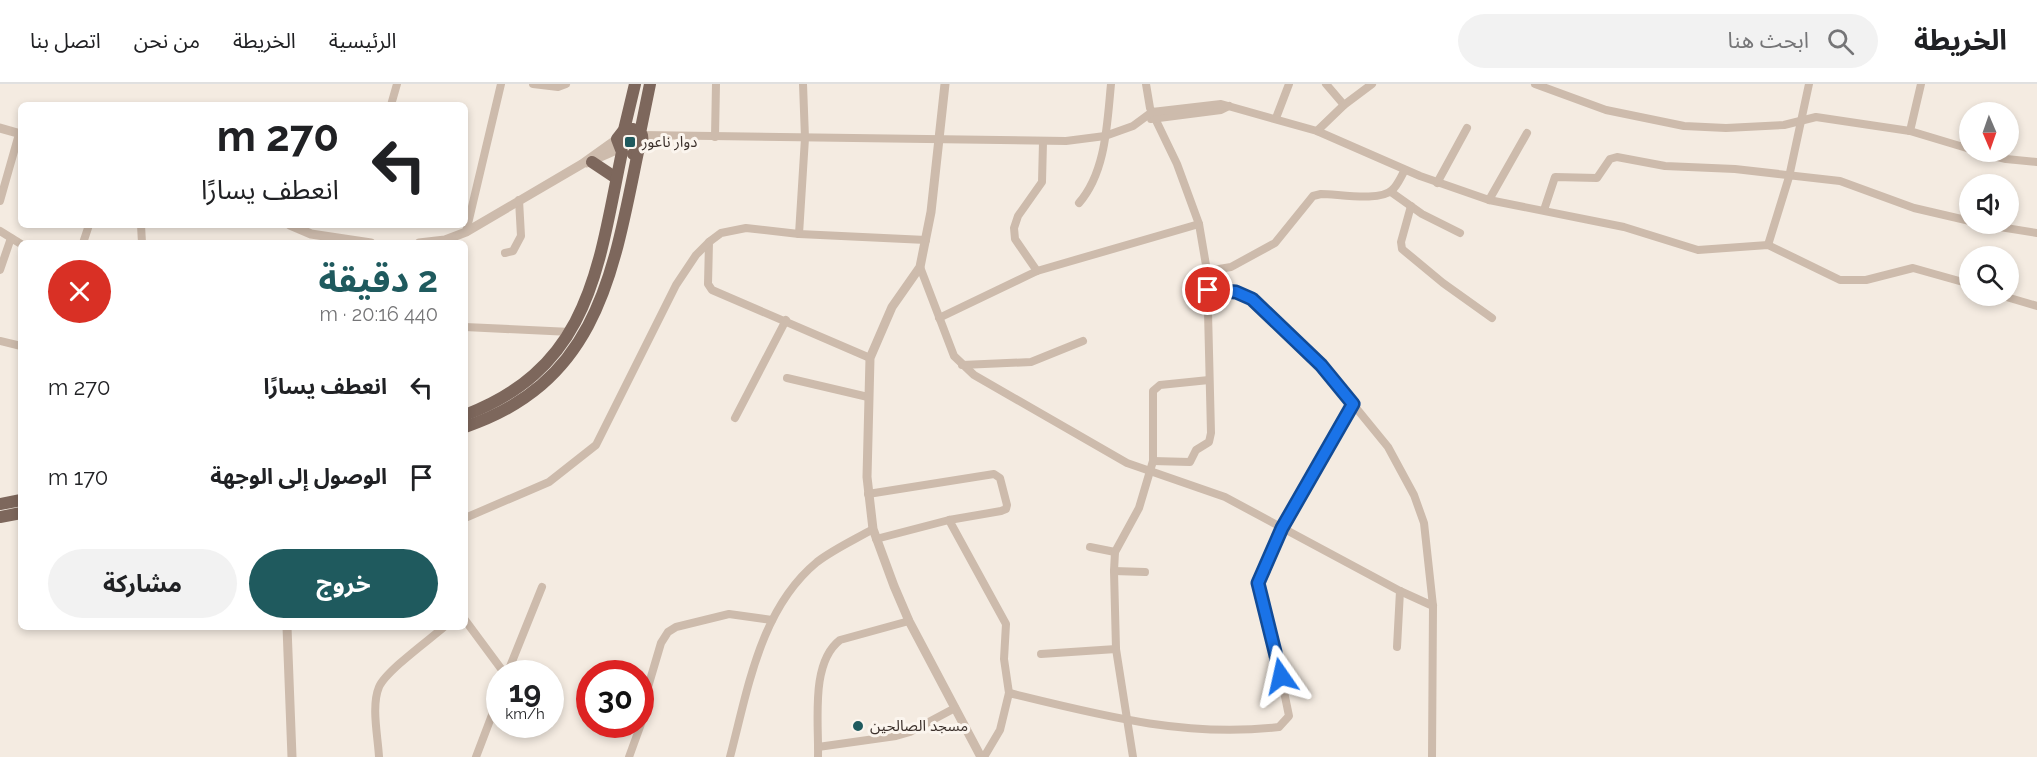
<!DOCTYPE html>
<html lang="ar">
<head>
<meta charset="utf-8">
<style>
	:root { --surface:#fff; --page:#f2f2f2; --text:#202124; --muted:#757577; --line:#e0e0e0; --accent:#1f5a5e }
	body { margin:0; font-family:Raleway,"Noto Sans Arabic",sans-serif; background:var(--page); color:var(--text); direction:rtl; height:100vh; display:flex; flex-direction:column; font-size:22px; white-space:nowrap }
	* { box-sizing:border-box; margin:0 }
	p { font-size:20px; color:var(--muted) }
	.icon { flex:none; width:33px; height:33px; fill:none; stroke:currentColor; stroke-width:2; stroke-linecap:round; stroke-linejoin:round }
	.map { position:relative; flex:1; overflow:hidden; direction:ltr }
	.side { position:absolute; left:18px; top:156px; width:450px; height:390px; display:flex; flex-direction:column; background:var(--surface); border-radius:9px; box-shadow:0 3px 9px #0003; direction:rtl }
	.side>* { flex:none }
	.banner { position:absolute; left:18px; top:18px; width:450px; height:126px; border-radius:9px; box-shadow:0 3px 9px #0003; direction:rtl; background:#fff; color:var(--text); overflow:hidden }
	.needle { width:39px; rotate:178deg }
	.buttons { position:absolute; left:1959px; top:18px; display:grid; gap:12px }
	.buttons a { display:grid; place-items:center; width:60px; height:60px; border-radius:50%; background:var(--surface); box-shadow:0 3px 9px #0003; font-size:30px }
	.speed { position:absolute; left:486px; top:576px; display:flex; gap:12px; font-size:30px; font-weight:700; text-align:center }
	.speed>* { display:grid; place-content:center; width:78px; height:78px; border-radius:50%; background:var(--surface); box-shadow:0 3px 9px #0003; line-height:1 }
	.speed small { font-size:15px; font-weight:400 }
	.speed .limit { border:9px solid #d22; background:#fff; color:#111 }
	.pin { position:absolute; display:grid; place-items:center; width:51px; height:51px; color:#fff; margin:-26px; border:3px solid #fff; border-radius:50%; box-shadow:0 2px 6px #0007 }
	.me { position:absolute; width:66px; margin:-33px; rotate:349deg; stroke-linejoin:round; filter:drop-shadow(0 0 4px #0008) }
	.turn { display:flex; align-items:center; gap:21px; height:126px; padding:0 30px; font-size:27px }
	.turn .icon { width:78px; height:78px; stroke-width:2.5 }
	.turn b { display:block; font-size:42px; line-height:51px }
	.round { display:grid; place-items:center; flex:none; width:63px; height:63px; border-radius:32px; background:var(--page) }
	.headline { display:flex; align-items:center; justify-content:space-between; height:102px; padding:0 30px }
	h1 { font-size:36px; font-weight:700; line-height:45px; color:var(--accent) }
	.primary-button { display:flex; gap:12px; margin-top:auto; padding:12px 30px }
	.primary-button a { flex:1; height:69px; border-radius:36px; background:var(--accent); color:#fff; font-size:24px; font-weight:700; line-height:69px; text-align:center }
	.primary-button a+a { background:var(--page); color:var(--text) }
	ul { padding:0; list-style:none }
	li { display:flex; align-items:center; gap:18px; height:90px; padding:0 30px }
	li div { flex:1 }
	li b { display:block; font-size:22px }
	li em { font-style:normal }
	header { display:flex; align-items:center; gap:36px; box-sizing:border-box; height:84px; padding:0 30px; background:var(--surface); border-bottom:2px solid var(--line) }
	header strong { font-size:28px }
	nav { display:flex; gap:33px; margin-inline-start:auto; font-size:21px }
	.search { width:420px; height:54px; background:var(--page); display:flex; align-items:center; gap:15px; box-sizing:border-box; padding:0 21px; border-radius:33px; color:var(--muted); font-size:22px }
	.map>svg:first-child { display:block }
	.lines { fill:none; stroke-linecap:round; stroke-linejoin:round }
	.minor { stroke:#cdbbac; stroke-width:8 }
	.tertiary { stroke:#cdbbac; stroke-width:9 }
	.primary { stroke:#7d675c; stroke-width:12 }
	.route-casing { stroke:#114b97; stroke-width:15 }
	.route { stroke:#1a73e8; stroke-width:10 }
	.poi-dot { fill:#1f5a5e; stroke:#fbf5ee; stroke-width:2 }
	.labels { text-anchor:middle; stroke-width:6; stroke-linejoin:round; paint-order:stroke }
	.poi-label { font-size:15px; fill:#3b302b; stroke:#fbf5ee; text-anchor:start }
</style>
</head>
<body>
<header>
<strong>الخريطة</strong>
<div class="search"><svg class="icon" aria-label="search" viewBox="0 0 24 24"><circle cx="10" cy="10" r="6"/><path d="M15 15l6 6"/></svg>ابحث هنا</div>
<nav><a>الرئيسية</a><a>الخريطة</a><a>من نحن</a><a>اتصل بنا</a></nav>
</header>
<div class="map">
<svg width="2037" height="673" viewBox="0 0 2037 673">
	<rect width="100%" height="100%" fill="#f4ebe1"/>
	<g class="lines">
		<!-- minor -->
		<g class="minor">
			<path d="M 533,0 L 558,3 L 566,0"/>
			<path d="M 1146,0 L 1150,24 L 1177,80 L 1199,140 L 1207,187 L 1211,349 L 1209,358 L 1196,366 L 1190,378 L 1153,377"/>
			<path d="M 1326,0 L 1344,21"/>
			<path d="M 1535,0 L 1606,26 L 1684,42 L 1726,44 L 1784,41 L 1816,33 L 1910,47"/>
			<path d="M 1921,0 L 1910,47 L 1970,65"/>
			<path d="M 391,21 L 397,0"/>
			<path d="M 1276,34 L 1289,0"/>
			<path d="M 1151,35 L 1221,26 L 1229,22"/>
			<path d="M 1317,47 L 1344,21 L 1372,0"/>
			<path d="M 642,51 L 1066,57 L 1105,52 L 1133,42 L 1152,28 L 1221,20 L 1317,47 L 1420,92 L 1489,116 L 1624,143 L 1698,166 L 1768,161 L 1840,196 L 1866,196 L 1913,184 L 1970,200"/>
			<path d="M 715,53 L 716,0"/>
			<path d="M 643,62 L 668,55"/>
			<path d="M 1976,68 L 2006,75 L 2037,78"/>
			<path d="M 1437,99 L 1467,44"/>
			<path d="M 1391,108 L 1422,130 L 1460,149"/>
			<path d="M 1489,116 L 1527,49"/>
			<path d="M 0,117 L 19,50"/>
			<path d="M 1079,119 C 1106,88 1107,40 1111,0"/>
			<path d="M 1411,122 L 1401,158 L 1402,165 L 1443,199 L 1492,234"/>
			<path d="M 1544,126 L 1555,93 L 1597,94 L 1610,75 L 1617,73 L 1665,82 L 1735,85 L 1840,97 L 1914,124 L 1970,137"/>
			<path d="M 1981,140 L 2037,149"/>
			<path d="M 141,141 L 142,159"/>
			<path d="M 0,147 L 21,160"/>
			<path d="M 466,148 L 501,0"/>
			<path d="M 799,150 L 805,54 L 803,0"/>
			<path d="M 83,159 L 89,141"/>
			<path d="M 1768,161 L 1789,93 L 1809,0"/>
			<path d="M 505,169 L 513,167 L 521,152 L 519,116"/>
			<path d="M 920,183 L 954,272 L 974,291 L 1127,379 L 1225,413 L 1400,507 L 1433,522"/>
			<path d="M 0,186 L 11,154"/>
			<path d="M 1037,187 L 1015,155 L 1014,144 L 1018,132 L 1042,98 L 1043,58"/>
			<path d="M 1207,187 L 1231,183 L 1275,159 L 1313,112 L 1321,110 C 1338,110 1380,118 1392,106 C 1398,101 1401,92 1405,86"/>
			<path d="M 1208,206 L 1247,211 L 1321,281 L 1388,363 L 1414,411 L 1424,439 L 1433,522 L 1432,673"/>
			<path d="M 2003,212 L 2037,222"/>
			<path d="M 939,234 L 1037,187 L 1199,140"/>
			<path d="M 465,243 L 571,248"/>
			<path d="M 0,257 L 21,262"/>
			<path d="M 870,274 L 712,206 L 708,200 L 709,158 L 721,149 L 746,144 L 799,150 L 926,156"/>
			<path d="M 962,281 L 1031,278 L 1083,257"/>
			<path d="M 787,294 L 868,313"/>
			<path d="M 735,334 L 786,236"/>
			<path d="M 868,410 L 994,390 L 1000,394 L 1007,421 L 1006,425 L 1001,427 L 949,436 L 876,455"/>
			<path d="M 465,434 L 549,398 L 596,361 L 676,201 L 696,171 L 709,158"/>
			<path d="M 949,436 L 1006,540 L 1004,575 L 1009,609 L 1000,646 L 984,673"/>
			<path d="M 1090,463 L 1115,468"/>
			<path d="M 1114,487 L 1145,488"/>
			<path d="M 465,536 L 505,590"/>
			<path d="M 1397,563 L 1400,507"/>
			<path d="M 1041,570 L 1116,565"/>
			<path d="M 507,590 L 542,503"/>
			<path d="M 1009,609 C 1099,631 1185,654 1279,643 L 1289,632 L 1272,549 L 1258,499 L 1282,444 L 1353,320"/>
			<path d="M 818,663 L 896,652 L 910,648 L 955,624"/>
			<path d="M 379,673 C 378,653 371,622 379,603 C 386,587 429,556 444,543"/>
			<path d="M 476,673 L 500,610"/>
			<path d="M 629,673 L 645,629 L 648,603 L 661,559 L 668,548 L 676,543 L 729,530 L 772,536"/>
			<path d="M 730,673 C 748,605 760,525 817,478 C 834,465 854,456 873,445"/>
			<path d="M 818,673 C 819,639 810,579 840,556 L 909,537"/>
			<path d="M 1133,673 L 1116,565 L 1114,487 L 1115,468 L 1139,424 L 1153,377 L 1153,307 L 1160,301 L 1209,296"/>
		</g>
		<!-- tertiary -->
		<g class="tertiary">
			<path d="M 945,0 L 931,128 L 920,183 L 892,223 L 870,274 L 867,393 L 873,445 L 894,502 L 909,537 L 981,673"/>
			<path d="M 0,44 L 21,50"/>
			<path d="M 587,79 L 619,65"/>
			<path d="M 290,141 L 311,150 L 371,159"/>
			<path d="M 419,159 L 445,156 L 466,148 L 582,80 L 617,55"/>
			<path d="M 287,543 L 292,673"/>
		</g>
		<!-- primary -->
		<g class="primary">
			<path d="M 624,46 L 633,45 L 642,51 L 643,62 L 633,70"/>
			<path d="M 640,49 L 650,0"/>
			<path d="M 592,78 L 616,94"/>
			<path d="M 465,331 C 591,283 598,183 622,68 L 617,55 L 624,46 L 635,0"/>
			<path d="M 465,343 C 598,298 613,189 638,68"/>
			<path d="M 0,420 L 21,416"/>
			<path d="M 0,433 L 21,429"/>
		</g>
	</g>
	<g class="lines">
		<!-- route casing -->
		<g class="route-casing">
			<path id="route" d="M 1208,206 L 1236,208 L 1252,215 L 1321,281 L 1353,320 L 1282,444 L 1258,499 L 1281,592"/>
		</g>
		<!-- route -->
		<use href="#route" class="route"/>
	</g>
	<!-- markers -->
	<g class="poi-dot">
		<rect x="624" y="52" width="12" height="12" rx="3"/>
		<circle cx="858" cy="642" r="6"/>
	</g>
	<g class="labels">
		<!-- poi labels -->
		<g class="poi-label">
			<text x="642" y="63">دوار ناعور</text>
			<text x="870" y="647">مسجد الصالحين</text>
		</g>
	</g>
</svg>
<div class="buttons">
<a><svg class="needle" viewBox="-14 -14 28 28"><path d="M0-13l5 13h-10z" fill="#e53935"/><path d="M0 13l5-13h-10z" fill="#757577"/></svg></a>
<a><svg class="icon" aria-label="sound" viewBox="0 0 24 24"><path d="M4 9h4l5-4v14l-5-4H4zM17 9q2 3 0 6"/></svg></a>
<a><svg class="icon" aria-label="search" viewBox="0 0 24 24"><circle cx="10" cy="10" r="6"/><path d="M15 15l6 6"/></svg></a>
</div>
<div class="speed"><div>19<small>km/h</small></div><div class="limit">30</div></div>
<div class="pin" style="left:1208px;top:206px;background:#d93025"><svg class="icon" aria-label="arrive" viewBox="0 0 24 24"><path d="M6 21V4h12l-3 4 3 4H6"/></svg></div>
<svg class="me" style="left:1281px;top:592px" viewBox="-20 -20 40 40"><path d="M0-17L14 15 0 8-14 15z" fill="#1a73e8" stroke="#fff" stroke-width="4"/></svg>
<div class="banner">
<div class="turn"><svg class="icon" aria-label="left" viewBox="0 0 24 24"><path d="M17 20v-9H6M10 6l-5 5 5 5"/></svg><div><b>270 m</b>انعطف يسارًا</div></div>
</div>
<section class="side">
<div class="headline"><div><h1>2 دقيقة</h1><p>440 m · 20:16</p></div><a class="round" style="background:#d93025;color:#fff"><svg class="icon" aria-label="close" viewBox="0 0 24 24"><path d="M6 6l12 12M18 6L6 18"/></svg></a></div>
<ul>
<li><svg class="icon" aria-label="left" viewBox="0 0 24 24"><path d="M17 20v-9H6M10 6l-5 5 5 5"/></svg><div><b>انعطف يسارًا</b></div><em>270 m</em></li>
<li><svg class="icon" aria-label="arrive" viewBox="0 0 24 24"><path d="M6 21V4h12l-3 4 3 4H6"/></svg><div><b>الوصول إلى الوجهة</b></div><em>170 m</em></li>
</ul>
<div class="primary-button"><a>خروج</a><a>مشاركة</a></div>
</section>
</div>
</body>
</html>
